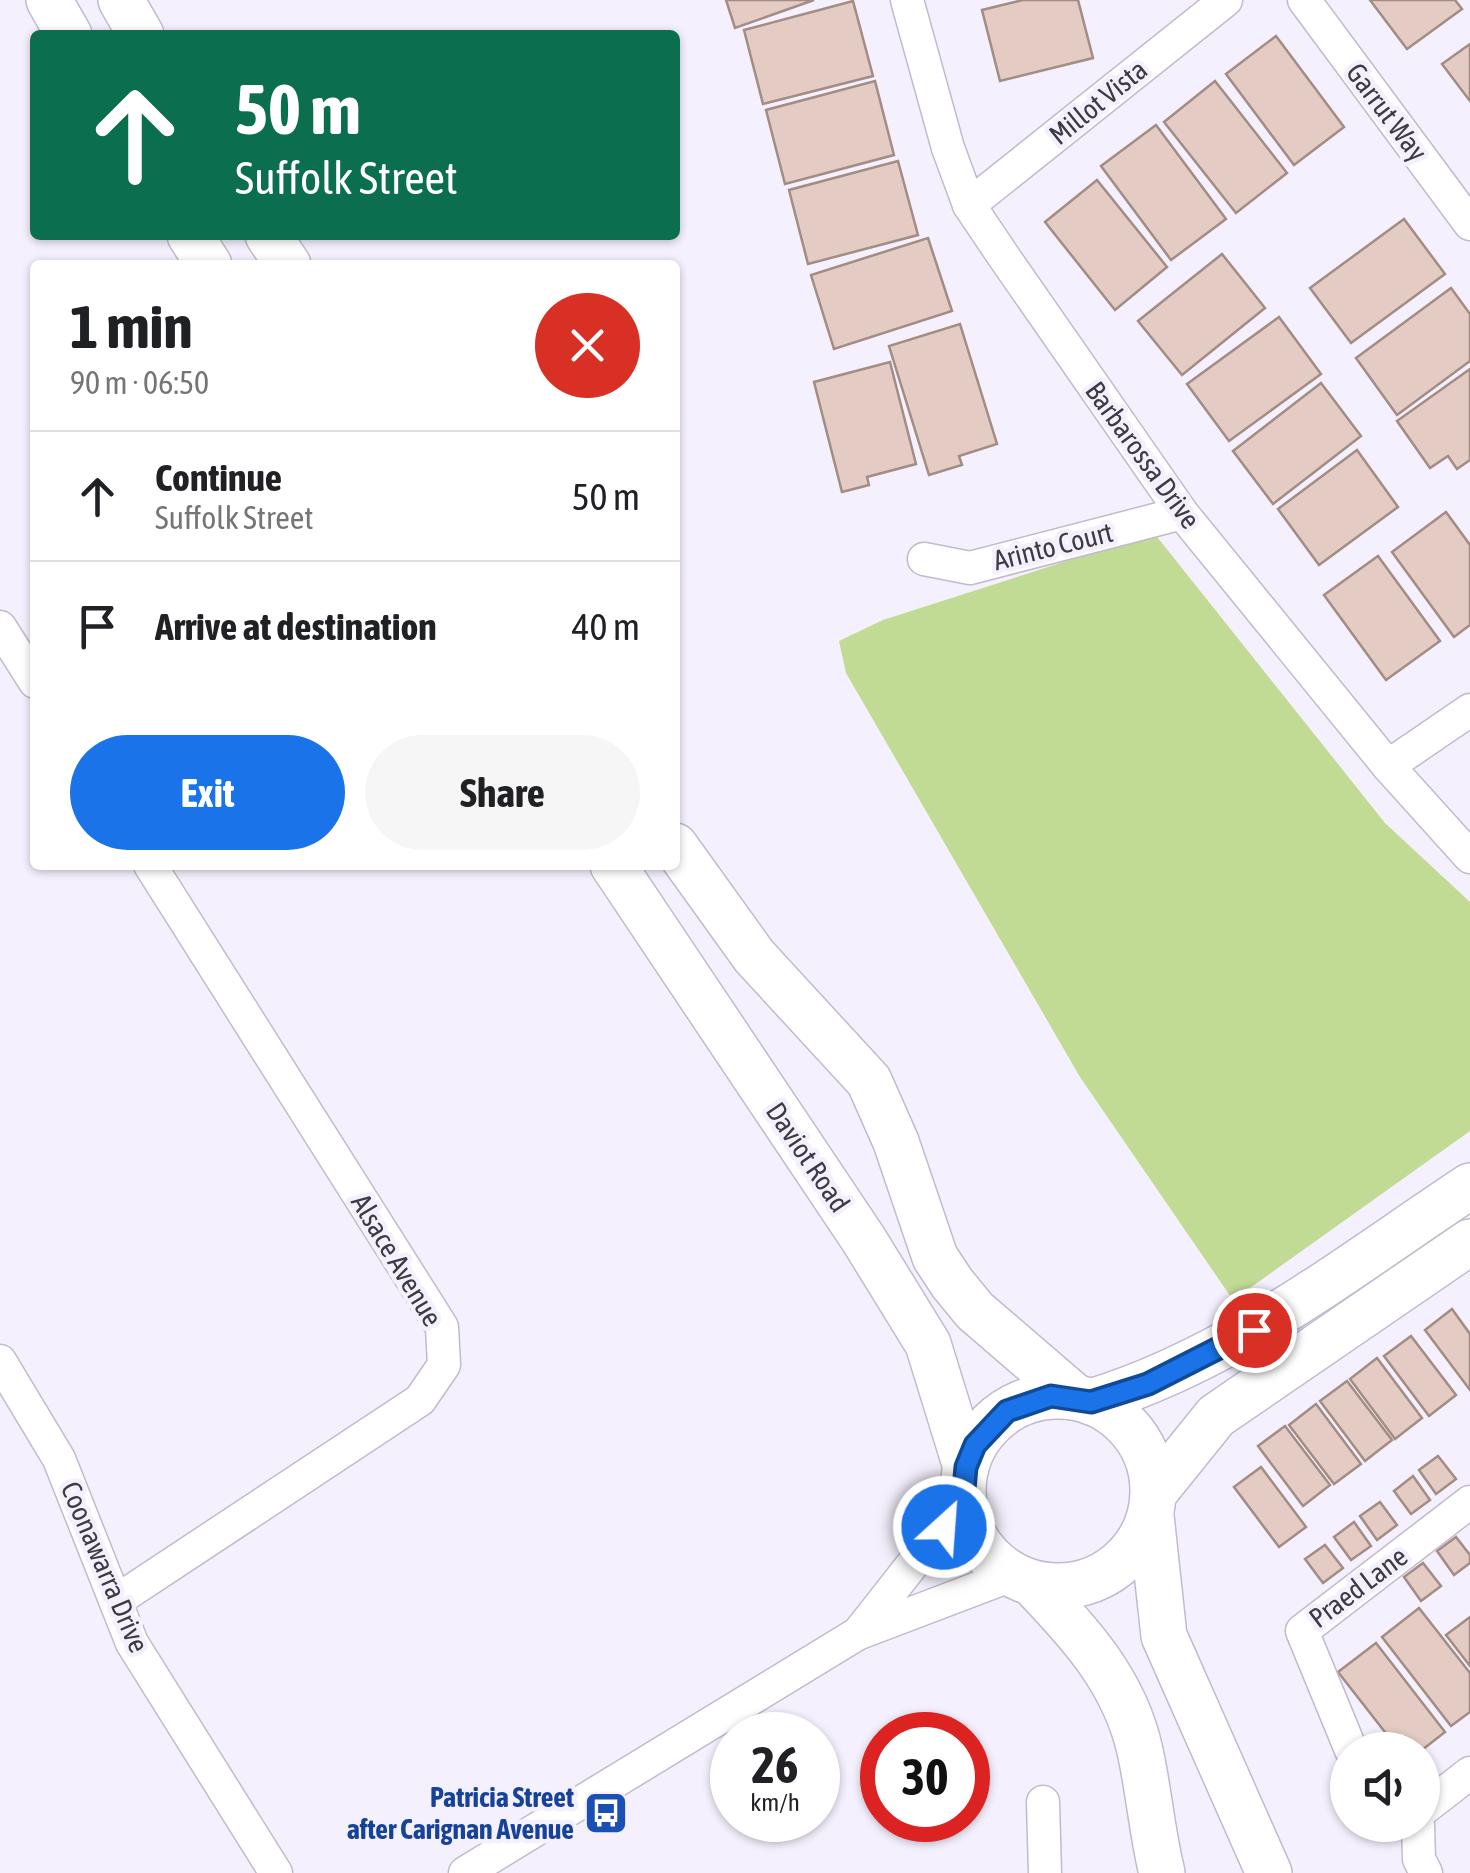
<!DOCTYPE html>
<html lang="en">
<head>
<meta charset="utf-8">
<style>
	:root { --surface:#fff; --page:#f6f6f6; --text:#202124; --muted:#757577; --line:#e0e0e0; --accent:#1a73e8 }
	body { margin:0; font-family:"Asap Condensed",sans-serif; background:var(--page); color:var(--text); height:100vh; display:flex; flex-direction:column; font-size:38px; white-space:nowrap }
	* { box-sizing:border-box; margin:0 }
	p { font-size:32px; color:var(--muted) }
	.icon { flex:none; width:55px; height:55px; fill:none; stroke:currentColor; stroke-width:2; stroke-linecap:round; stroke-linejoin:round }
	.map { position:relative; flex:1; overflow:hidden }
	.side { position:absolute; left:30px; top:260px; width:650px; height:610px; display:flex; flex-direction:column; background:var(--surface); border-radius:10px; box-shadow:0 2px 8px #0004 }
	.side>* { flex:none }
	.guide { position:absolute; left:30px; top:30px; width:650px; height:210px; border-radius:10px; box-shadow:0 2px 8px #0004; background:#0b6e4f; color:#fff; overflow:hidden }
	.buttons { position:absolute; left:1330px; top:1732px; display:grid; gap:20px }
	.buttons a { display:grid; place-items:center; width:110px; height:110px; border-radius:50%; background:var(--surface); box-shadow:0 2px 8px #0004; font-size:50px }
	.speed { position:absolute; left:710px; top:1712px; display:flex; gap:20px; font-size:50px; font-weight:700; text-align:center }
	.speed>* { display:grid; place-content:center; width:130px; height:130px; border-radius:50%; background:var(--surface); box-shadow:0 2px 8px #0004; line-height:1 }
	.speed small { font-size:25px; font-weight:400 }
	.speed .limit { border:15px solid #d22; background:#fff; color:#111 }
	.pin { position:absolute; display:grid; place-items:center; width:85px; height:85px; color:#fff; margin:-42px; border:5px solid #fff; border-radius:50%; box-shadow:0 2px 10px #0007 }
	.me { position:absolute; width:110px; margin:-55px; rotate:26deg; stroke-linejoin:round; filter:drop-shadow(0 0 8px #0008) }
	.turn { display:flex; align-items:center; gap:35px; height:210px; padding:0 40px; font-size:45px }
	.turn .icon { width:130px; height:130px; stroke-width:2.5 }
	.turn b { display:block; font-size:70px; line-height:85px }
	.round { display:grid; place-items:center; flex:none; width:105px; height:105px; border-radius:52px; background:var(--page) }
	.headline { display:flex; align-items:center; justify-content:space-between; height:170px; padding:0 40px }
	h1 { font-size:60px; font-weight:700; line-height:75px }
	.action { display:flex; gap:20px; margin-top:auto; padding:20px 40px }
	.action a { flex:1; height:115px; border-radius:60px; background:var(--accent); color:#fff; font-size:40px; font-weight:700; line-height:115px; text-align:center }
	.action a+a { background:var(--page); color:var(--text) }
	ul { padding:0; list-style:none }
	li { display:flex; align-items:center; gap:30px; height:130px; padding:0 40px; border-top:2px solid var(--line) }
	li div { flex:1 }
	li b { display:block; font-size:38px }
	li em { font-style:normal }
	.map>svg:first-child { display:block }
	.green { fill:#c1da94 }
	.building { fill:#e4ccc4; stroke:#a28c84; stroke-width:2.5 }
	.lines { fill:none; stroke-linecap:round; stroke-linejoin:round }
	.street-casing { stroke:#c2bace; stroke-width:35 }
	.secondary-casing { stroke:#c2bace; stroke-width:48 }
	.street { stroke:#fff; stroke-width:32 }
	.secondary { stroke:#fff; stroke-width:45 }
	.route-casing { stroke:#114b97; stroke-width:25 }
	.route { stroke:#1a73e8; stroke-width:18 }
	.labels { text-anchor:middle; stroke-width:9; stroke-linejoin:round; paint-order:stroke }
	.street-label { font-size:28px; fill:#3d3a42; stroke:#f5f0fd }
	.transit-label { font-size:28px; font-weight:bold; fill:#164399; stroke:#f5f0fd; text-anchor:end }
</style>
</head>
<body>
<div class="map">
<svg width="1470" height="1873" viewBox="0 0 1470 1873">
	<rect width="100%" height="100%" fill="#f5f0fd"/>
	<!-- green -->
	<path class="green" d="M 1154,533 L 1385,823 L 1470,902 L 1470,1131 L 1233,1300 L 1080,1077 L 846,673 L 839,641 L 883,620 Z"/>
	<!-- building -->
	<g class="building">
		<path d="M 726,0 L 814,0 L 735,28 Z"/>
		<path d="M 1023,0 L 1078,0 L 1093,58 L 1000,81 L 982,10 Z"/>
		<path d="M 1370,0 L 1455,0 L 1462,9 L 1407,49 Z"/>
		<path d="M 853,1 L 873,76 L 763,104 L 744,30 Z"/>
		<path d="M 1276,36 L 1344,127 L 1294,165 L 1226,74 Z"/>
		<path d="M 1470,44 L 1470,101 L 1442,64 Z"/>
		<path d="M 875,81 L 894,155 L 785,184 L 766,110 Z"/>
		<path d="M 1215,81 L 1287,173 L 1236,213 L 1164,122 Z"/>
		<path d="M 1156,125 L 1226,219 L 1171,260 L 1101,166 Z"/>
		<path d="M 898,161 L 918,235 L 808,264 L 789,190 Z"/>
		<path d="M 1097,180 L 1167,267 L 1115,310 L 1045,222 Z"/>
		<path d="M 1404,219 L 1445,274 L 1351,343 L 1310,288 Z"/>
		<path d="M 928,238 L 952,311 L 834,349 L 811,275 Z"/>
		<path d="M 1222,254 L 1265,308 L 1182,375 L 1138,321 Z"/>
		<path d="M 1451,288 L 1470,314 L 1470,361 L 1397,415 L 1356,358 Z"/>
		<path d="M 1279,317 L 1321,374 L 1229,441 L 1187,384 Z"/>
		<path d="M 960,324 L 997,444 L 959,456 L 962,465 L 929,475 L 889,346 Z"/>
		<path d="M 890,362 L 916,464 L 867,477 L 869,485 L 842,492 L 814,382 Z"/>
		<path d="M 1470,369 L 1470,460 L 1457,469 L 1448,456 L 1430,468 L 1397,421 Z"/>
		<path d="M 1321,383 L 1361,436 L 1273,504 L 1233,451 Z"/>
		<path d="M 1357,450 L 1398,507 L 1319,565 L 1278,509 Z"/>
		<path d="M 1446,512 L 1470,545 L 1470,625 L 1454,637 L 1392,552 Z"/>
		<path d="M 1378,556 L 1440,641 L 1386,680 L 1324,595 Z"/>
		<path d="M 1452,1309 L 1470,1334 L 1470,1390 L 1425,1330 Z"/>
		<path d="M 1411,1336 L 1456,1395 L 1429,1416 L 1384,1356 Z"/>
		<path d="M 1377,1358 L 1422,1418 L 1395,1439 L 1350,1379 Z"/>
		<path d="M 1347,1381 L 1392,1440 L 1365,1461 L 1320,1401 Z"/>
		<path d="M 1316,1404 L 1361,1464 L 1334,1484 L 1289,1425 Z"/>
		<path d="M 1285,1426 L 1330,1485 L 1303,1506 L 1258,1446 Z"/>
		<path d="M 1438,1456 L 1456,1479 L 1436,1494 L 1419,1470 Z"/>
		<path d="M 1261,1467 L 1306,1527 L 1279,1547 L 1234,1487 Z"/>
		<path d="M 1413,1476 L 1430,1500 L 1411,1514 L 1394,1491 Z"/>
		<path d="M 1380,1502 L 1397,1525 L 1377,1540 L 1360,1516 Z"/>
		<path d="M 1354,1522 L 1371,1546 L 1351,1560 L 1334,1537 Z"/>
		<path d="M 1456,1537 L 1470,1555 L 1470,1563 L 1454,1575 L 1437,1551 Z"/>
		<path d="M 1325,1545 L 1343,1568 L 1323,1583 L 1305,1559 Z"/>
		<path d="M 1423,1563 L 1441,1586 L 1421,1601 L 1404,1577 Z"/>
		<path d="M 1419,1608 L 1470,1673 L 1470,1712 L 1451,1726 L 1382,1637 Z"/>
		<path d="M 1470,1617 L 1470,1666 L 1446,1635 Z"/>
		<path d="M 1376,1643 L 1445,1732 L 1422,1750 L 1399,1750 L 1338,1672 Z"/>
	</g>
	<g class="lines">
		<!-- street casing -->
		<g class="street-casing">
			<g id="street">
				<path d="M 907,0 L 948,148 L 969,205 L 1004,257 L 1182,513 L 1388,766 L 1470,857"/>
				<path d="M 1304,0 L 1470,224"/>
				<path d="M 969,205 L 1226,0"/>
				<path d="M 924,559 L 970,568 L 1182,513"/>
				<path d="M 0,627 L 35,682"/>
				<path d="M 1388,766 L 1470,710"/>
				<path d="M 0,1361 L 59,1459 L 132,1643 L 276,1873"/>
				<path d="M 116,1601 L 420,1400 L 444,1365 L 442,1327 L 150,865"/>
				<path d="M 860,1631 L 963,1500"/>
				<path d="M 1351,1750 L 1302,1631 L 1470,1502"/>
				<path d="M 1043,1802 L 1045,1873"/>
				<path d="M 1422,1810 L 1470,1773"/>
				<path d="M 1418,1825 L 1419,1859 L 1426,1873"/>
				<path d="M 465,1873 L 857,1634 L 1012,1575"/>
			</g>
		</g>
		<!-- secondary casing -->
		<g class="secondary-casing">
			<g id="secondary">
				<path d="M 49,0 L 69,35"/>
				<path d="M 121,0 L 141,35"/>
				<path d="M 190,235 L 209,265"/>
				<path d="M 268,235 L 288,265"/>
				<path d="M 675,846 L 754,956 L 869,1081 L 896,1142 L 935,1257 L 952,1283 L 975,1311 L 1075,1397"/>
				<path d="M 613,865 L 864,1240 L 928,1344 L 966,1467"/>
				<circle cx="1058" cy="1491" r="95"/>
				<path d="M 1091,1402 C 1232,1359 1349,1266 1470,1186"/>
				<path d="M 1154,1493 L 1216,1416 L 1470,1242"/>
				<path d="M 1151,1516 L 1164,1636 L 1269,1873"/>
				<path d="M 1033,1584 C 1080,1633 1125,1682 1140,1751 C 1149,1791 1152,1833 1162,1873"/>
			</g>
		</g>
		<!-- street -->
		<use href="#street" class="street"/>
		<!-- secondary -->
		<use href="#secondary" class="secondary"/>
	</g>
	<g class="lines">
		<!-- route casing -->
		<g class="route-casing">
			<path id="route" d="M 944,1527 L 963,1500 L 966,1467 L 975,1445 L 1007,1411 L 1051,1396 L 1091,1402 L 1148,1384 L 1254,1330"/>
		</g>
		<!-- route -->
		<use href="#route" class="route"/>
	</g>
	<!-- icons -->
	<defs>
		<g id="bus-square" transform="scale(2.25)"><rect x="-9" y="-9" width="18" height="18" rx="4" fill="#1a4fb4" stroke="#f5f0fd"/><path d="M-5-6H5V4H4V6H2V4H-2V6H-4V4H-5ZM-3.5-4V0h7V-4ZM-3.5 1.2v1.5H-2V1.2ZM2 1.2v1.5H3.5V1.2Z" fill="#fff"/></g>
	</defs>
	<g fill-rule="evenodd">
		<use href="#bus-square" x="606" y="1813"/>
	</g>
	<g class="labels">
		<!-- street labels -->
		<g class="street-label">
			<text transform="translate(1098 102) rotate(-39)" y="10">Millot Vista</text>
			<text transform="translate(1387 112) rotate(53)" y="10">Garrut Way</text>
			<text transform="translate(1143 455) rotate(54)" y="10">Barbarossa Drive</text>
			<text transform="translate(1053 546) rotate(-14)" y="10">Arinto Court</text>
			<text transform="translate(808 1157) rotate(56)" y="10">Daviot Road</text>
			<text transform="translate(397 1260) rotate(59)" y="10">Alsace Avenue</text>
			<text transform="translate(105 1567) rotate(67)" y="10">Coonawarra Drive</text>
			<text transform="translate(1358 1587) rotate(-37)" y="10">Praed Lane</text>
		</g>
		<!-- transit labels -->
		<g class="transit-label">
			<text x="574" y="1807">Patricia Street<tspan x="574" dy="32">after Carignan Avenue</tspan></text>
		</g>
	</g>
</svg>
<div class="buttons">
<a><svg class="icon" aria-label="sound" viewBox="0 0 24 24"><path d="M4 9h4l5-4v14l-5-4H4zM17 9q2 3 0 6"/></svg></a>
</div>
<div class="speed"><div>26<small>km/h</small></div><div class="limit">30</div></div>
<div class="pin" style="left:1254px;top:1330px;background:#d93025"><svg class="icon" aria-label="arrive" viewBox="0 0 24 24"><path d="M6 21V4h12l-3 4 3 4H6"/></svg></div>
<svg class="me" style="left:944px;top:1527px" viewBox="-20 -20 40 40"><circle r="17" fill="#1a73e8" stroke="#fff" stroke-width="3"/><path d="M0-11L8 9 0 5-8 9z" fill="#fff"/></svg>
<div class="guide">
<div class="turn"><svg class="icon" aria-label="ahead" viewBox="0 0 24 24"><path d="M12 20V5M6 11l6-6 6 6"/></svg><div><b>50 m</b>Suffolk Street</div></div>
</div>
<section class="side">
<div class="headline"><div><h1>1 min</h1><p>90 m · 06:50</p></div><a class="round" style="background:#d93025;color:#fff"><svg class="icon" aria-label="close" viewBox="0 0 24 24"><path d="M6 6l12 12M18 6L6 18"/></svg></a></div>
<ul>
<li><svg class="icon" aria-label="ahead" viewBox="0 0 24 24"><path d="M12 20V5M6 11l6-6 6 6"/></svg><div><b>Continue</b><p>Suffolk Street</p></div><em>50 m</em></li>
<li><svg class="icon" aria-label="arrive" viewBox="0 0 24 24"><path d="M6 21V4h12l-3 4 3 4H6"/></svg><div><b>Arrive at destination</b></div><em>40 m</em></li>
</ul>
<div class="action"><a>Exit</a><a>Share</a></div>
</section>
</div>
</body>
</html>
